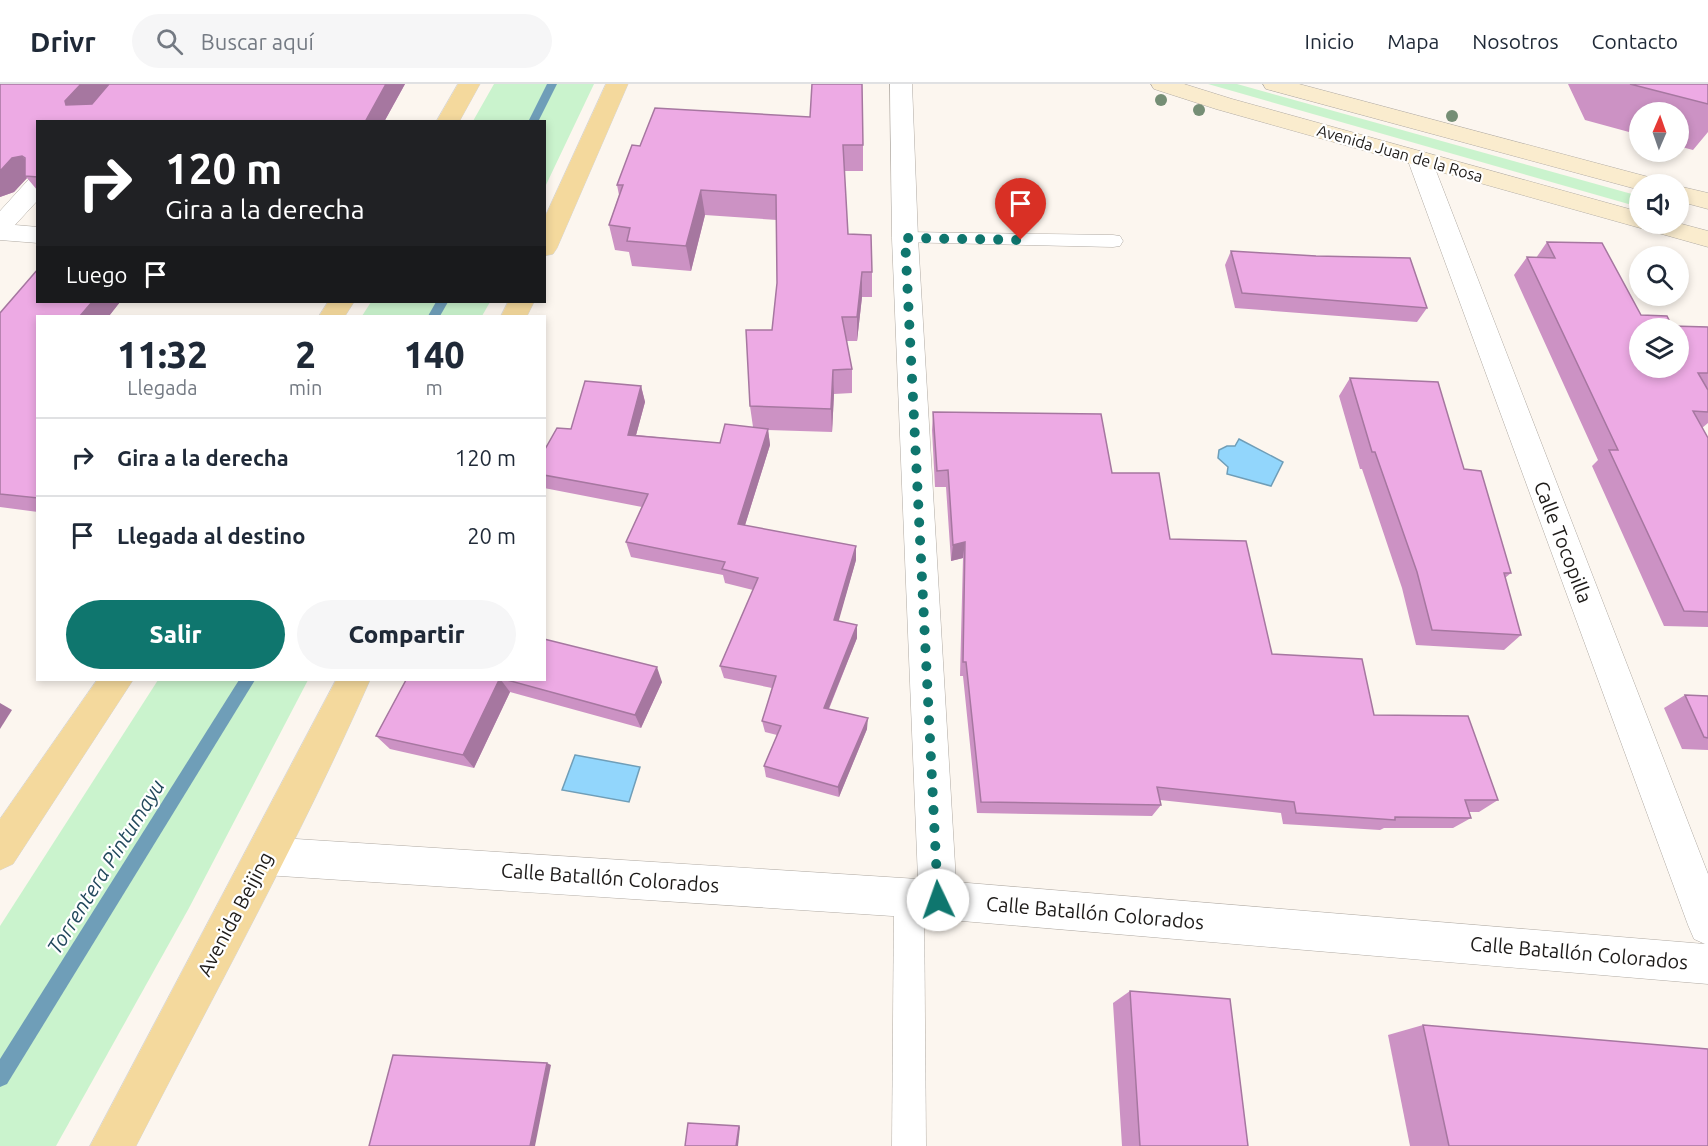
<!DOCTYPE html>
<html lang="es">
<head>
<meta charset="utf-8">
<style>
	:root { --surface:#fff; --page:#f6f6f7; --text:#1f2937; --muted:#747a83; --line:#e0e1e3; --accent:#0f766e }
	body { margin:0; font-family:Ubuntu,sans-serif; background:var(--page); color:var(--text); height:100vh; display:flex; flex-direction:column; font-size:22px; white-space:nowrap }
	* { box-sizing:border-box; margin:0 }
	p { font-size:20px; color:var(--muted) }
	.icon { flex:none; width:33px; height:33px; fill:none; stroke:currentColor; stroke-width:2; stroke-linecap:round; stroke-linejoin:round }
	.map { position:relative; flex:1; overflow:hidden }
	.sheet { position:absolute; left:36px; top:231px; width:510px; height:366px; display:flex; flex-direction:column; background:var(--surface); border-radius:0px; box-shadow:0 3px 9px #0003 }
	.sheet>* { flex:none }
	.guide { position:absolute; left:36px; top:36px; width:510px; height:183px; border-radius:0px; box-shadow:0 3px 9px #0003; background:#202124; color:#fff; overflow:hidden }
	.needle { width:39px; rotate:2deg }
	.tools { position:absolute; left:1629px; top:18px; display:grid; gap:12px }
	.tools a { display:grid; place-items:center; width:60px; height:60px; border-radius:50%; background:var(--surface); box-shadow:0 3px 9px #0003; font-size:30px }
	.pin { position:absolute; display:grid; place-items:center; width:51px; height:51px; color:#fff; margin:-62px -26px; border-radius:50% 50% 50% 0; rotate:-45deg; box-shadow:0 0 6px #0007 }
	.pin .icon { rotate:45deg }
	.me { position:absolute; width:66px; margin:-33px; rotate:357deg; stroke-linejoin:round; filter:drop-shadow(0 0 4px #0008) }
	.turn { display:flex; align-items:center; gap:21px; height:126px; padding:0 30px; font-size:27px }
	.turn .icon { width:78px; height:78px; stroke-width:2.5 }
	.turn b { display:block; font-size:42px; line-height:51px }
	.then { display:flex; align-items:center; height:57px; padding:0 30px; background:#0003; gap:12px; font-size:22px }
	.eta { display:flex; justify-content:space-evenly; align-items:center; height:102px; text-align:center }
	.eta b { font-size:36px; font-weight:800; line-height:42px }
	.primary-button { display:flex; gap:12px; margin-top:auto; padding:12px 30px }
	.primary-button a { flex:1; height:69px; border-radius:36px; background:var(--accent); color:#fff; font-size:24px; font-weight:800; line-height:69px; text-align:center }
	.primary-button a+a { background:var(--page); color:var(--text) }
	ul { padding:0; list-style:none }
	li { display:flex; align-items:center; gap:18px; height:78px; padding:0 30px; border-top:2px solid var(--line) }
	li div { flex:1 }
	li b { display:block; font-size:22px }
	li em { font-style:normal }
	header { display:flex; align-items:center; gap:36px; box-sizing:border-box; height:84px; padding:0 30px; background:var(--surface); border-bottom:2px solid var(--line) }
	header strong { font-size:28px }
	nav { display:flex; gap:33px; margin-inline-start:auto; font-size:21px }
	.search { width:420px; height:54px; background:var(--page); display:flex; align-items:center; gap:15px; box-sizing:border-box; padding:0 21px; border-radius:33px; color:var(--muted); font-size:22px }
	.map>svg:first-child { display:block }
	.green { fill:#caf3cd }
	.water { fill:#92d6fc; stroke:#6f9eb8; stroke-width:1.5 }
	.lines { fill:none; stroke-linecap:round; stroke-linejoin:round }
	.stream { fill:#6f9eb8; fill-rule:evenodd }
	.service-casing { stroke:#b0aaa3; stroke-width:1 }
	.minor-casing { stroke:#b0aaa3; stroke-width:1 }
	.secondary-casing { stroke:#b0aaa3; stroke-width:1 }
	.primary-casing { stroke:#d6d6d6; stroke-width:1 }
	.service { fill:#fff; fill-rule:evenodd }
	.minor { fill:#fff; fill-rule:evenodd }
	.secondary { fill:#faecce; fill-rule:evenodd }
	.primary { fill:#f4d99d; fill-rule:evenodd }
	.tree { fill:#758e75 }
	.wall { fill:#cc92c4 }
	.shaded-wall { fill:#a677a0 }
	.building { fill:#edaae4; stroke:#a677a0; stroke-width:1.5; fill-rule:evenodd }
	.route { stroke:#0f766e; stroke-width:10; stroke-dasharray:0 18 }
	.labels { text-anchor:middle; stroke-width:4.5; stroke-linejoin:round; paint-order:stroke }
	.far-street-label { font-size:16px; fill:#1e1b19; stroke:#fff }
	.street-label { font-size:20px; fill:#1e1b19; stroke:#fff }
	.water-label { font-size:21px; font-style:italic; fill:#23495d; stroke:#fff }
</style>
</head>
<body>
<header>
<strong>Drivr</strong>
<div class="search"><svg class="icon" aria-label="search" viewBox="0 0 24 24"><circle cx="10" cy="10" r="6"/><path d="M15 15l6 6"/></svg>Buscar aquí</div>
<nav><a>Inicio</a><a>Mapa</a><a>Nosotros</a><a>Contacto</a></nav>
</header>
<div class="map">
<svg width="1708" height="1062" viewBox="0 0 1708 1062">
	<rect width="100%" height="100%" fill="#fcf6ef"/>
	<!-- green -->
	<g class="green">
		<path d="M 494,0 L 594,0 L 545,103 L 544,38 L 473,37 Z"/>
		<path d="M 1208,0 L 1237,0 L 1639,112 L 1639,123 Z"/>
		<path d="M 371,218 L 490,218 L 482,232 L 362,232 Z"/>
		<path d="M 158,596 L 308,596 L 189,824 L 56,1062 L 0,1062 L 0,842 Z"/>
	</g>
	<!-- water -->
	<g class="water">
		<path d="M 1239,355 L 1283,378 L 1271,402 L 1227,390 L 1228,383 L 1218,374 L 1219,366 L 1227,362 L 1235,362 Z"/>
		<path d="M 575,671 L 640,683 L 629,718 L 562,706 Z"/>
	</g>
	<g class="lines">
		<!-- stream -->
		<g class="stream">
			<path d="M 547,0 L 557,0 L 538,38 L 528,38 Z"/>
			<path d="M 436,218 L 448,218 L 440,232 L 428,232 Z"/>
			<path d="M 239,596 L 255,596 L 7,1000 L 0,1003 L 0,975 Z"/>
		</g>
		<!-- service casing -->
		<g class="service-casing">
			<g id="service">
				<path d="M 905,148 L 1113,151 L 1120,152 L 1123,157 L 1120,162 L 1113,163 L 898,158 L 895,154 L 898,150 Z"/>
				<path d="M 909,799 L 920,803 L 924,814 L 926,1062 L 892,1062 L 894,814 L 898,803 Z"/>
			</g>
		</g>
		<!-- minor casing -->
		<g class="minor-casing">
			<g id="minor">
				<path d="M 890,0 L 912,0 L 918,154 L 956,798 L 1705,860 L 1694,855 L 1688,841 L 1407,74 L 1411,69 L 1419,67 L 1427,69 L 1431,74 L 1708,790 L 1708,900 L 938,835 L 265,791 L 252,785 L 246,772 L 252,759 L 265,753 L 918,795 L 892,154 Z"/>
				<path d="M 38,93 L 38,116 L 15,141 L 38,143 L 38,159 L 0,156 L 0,127 L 29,95 Z"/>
			</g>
		</g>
		<!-- secondary casing -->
		<g class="secondary-casing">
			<g id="secondary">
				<path d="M 1151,0 L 1184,0 L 1232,15 L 1640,128 L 1640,140 L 1678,139 L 1708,147 L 1708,163 L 1216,25 L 1154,5 Z"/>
				<path d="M 1263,0 L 1299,0 L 1656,95 L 1659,100 L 1640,100 L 1640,106 L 1266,5 Z"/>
				<path d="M 1678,102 L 1708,109 L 1708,125 L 1678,117 Z"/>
			</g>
		</g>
		<!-- primary casing -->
		<g class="primary-casing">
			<g id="primary">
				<path d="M 458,0 L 480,0 L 459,38 L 436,38 Z"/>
				<path d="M 606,0 L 628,0 L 557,164 L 553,170 L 544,172 L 544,135 Z"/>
				<path d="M 328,218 L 354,218 L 345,232 L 319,232 Z"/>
				<path d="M 508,218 L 534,218 L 527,232 L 501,232 Z"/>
				<path d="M 97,596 L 133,596 L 13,780 L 0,786 L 0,735 Z"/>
				<path d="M 336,596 L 370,596 C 300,755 215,908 136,1062 L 90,1062 Z"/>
			</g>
		</g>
		<!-- service -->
		<use href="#service" class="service"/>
		<!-- minor -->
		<use href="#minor" class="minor"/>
		<!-- secondary -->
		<use href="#secondary" class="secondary"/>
		<!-- primary -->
		<use href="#primary" class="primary"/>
	</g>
	<!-- trees -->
	<g class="tree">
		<circle cx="1161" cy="16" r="6"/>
		<circle cx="1199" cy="26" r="6"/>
		<circle cx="1452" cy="32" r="6"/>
	</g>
	<!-- wall -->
	<g class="wall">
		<path d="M 0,0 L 405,0 L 384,38 L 38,38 L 38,107 L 27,94 L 14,108 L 0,113 Z"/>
		<path d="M 1568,0 L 1708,0 L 1708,48 L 1693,66 L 1678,62 L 1678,28 L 1640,28 L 1640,51 L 1585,36 Z"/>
		<path d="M 863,61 L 863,87 L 844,87 L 848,150 L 872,188 L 872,213 L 862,213 L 857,257 L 846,257 L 852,285 L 852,309 L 834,310 L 832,348 L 768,346 L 770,361 L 745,441 L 856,476 L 838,537 L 857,554 L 829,625 L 867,645 L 839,713 L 766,693 L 764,682 L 777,651 L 765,648 L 762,637 L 772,604 L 724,594 L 720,582 L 753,506 L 725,499 L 723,491 L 631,473 L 626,458 L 642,423 L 544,404 L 544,367 L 571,345 L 641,302 L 645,318 L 636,351 L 720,359 L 753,343 L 750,322 L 772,246 L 777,199 L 777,136 L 705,131 L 691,187 L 632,182 L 629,168 L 615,166 L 609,141 L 619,111 L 617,101 L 640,62 Z"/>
		<path d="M 1547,158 L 1641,231 L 1672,242 L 1708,243 L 1708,339 L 1702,344 L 1708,354 L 1708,543 L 1664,542 L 1592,382 L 1598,376 L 1514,191 L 1527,173 L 1536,174 Z"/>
		<path d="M 1231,167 L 1427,224 L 1417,238 L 1235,224 L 1225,181 Z"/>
		<path d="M 120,218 L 109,232 L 38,232 L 38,428 L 0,423 L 0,229 Z"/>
		<path d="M 1350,294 L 1464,385 L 1511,489 L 1505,494 L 1521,551 L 1504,566 L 1416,561 L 1402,504 L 1362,385 L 1360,385 L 1339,312 Z"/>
		<path d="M 933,328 L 1112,389 L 1272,570 L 1374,631 L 1498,716 L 1479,728 L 1469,728 L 1471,734 L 1453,744 L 1384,744 L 1380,746 L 1283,740 L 1281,729 L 1160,716 L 1161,721 L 1152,732 L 977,729 L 963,592 L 960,592 L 963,474 L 951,477 L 946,403 L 935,403 L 932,346 Z"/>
		<path d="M 406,596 L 544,596 L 662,598 L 641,644 L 510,608 L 474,684 L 390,665 L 376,652 Z"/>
		<path d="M 1685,611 L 1708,612 L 1708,666 L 1682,665 L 1664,624 Z"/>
		<path d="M 1130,907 L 1248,1062 L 1122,1062 L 1113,919 Z"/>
		<path d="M 1423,941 L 1708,1062 L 1410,1062 L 1388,951 Z"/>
	</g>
	<!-- shaded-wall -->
	<g class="shaded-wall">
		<path d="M 81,0 L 110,0 L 79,37 L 66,21 L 65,17 Z"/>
		<path d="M 386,0 L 405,0 L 384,38 L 365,38 Z"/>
		<path d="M 22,72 L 38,91 L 25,92 L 27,94 L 14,108 L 0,113 L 0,87 L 12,74 Z"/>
		<path d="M 701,106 L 705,131 L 691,187 L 686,162 Z"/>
		<path d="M 862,188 L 862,213 L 857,257 L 857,233 Z"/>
		<path d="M 92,218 L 120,218 L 109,232 L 80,232 Z"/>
		<path d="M 833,286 L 834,310 L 832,348 L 831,325 Z"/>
		<path d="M 641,302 L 645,318 L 632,366 L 628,351 Z"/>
		<path d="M 768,345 L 770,361 L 741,454 L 738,440 Z"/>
		<path d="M 965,458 L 963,474 L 951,477 L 953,461 Z"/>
		<path d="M 856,462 L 856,476 L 835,550 L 834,536 Z"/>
		<path d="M 857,541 L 857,554 L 824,636 L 824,624 Z"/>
		<path d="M 657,583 L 662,598 L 641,644 L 635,631 Z"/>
		<path d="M 499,596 L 501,596 L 510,608 L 474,684 L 463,671 Z"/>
		<path d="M 0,619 L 12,626 L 0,645 Z"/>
		<path d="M 868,634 L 867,645 L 839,713 L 838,703 Z"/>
		<path d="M 547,979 L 551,981 L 535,1062 L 530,1062 Z"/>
		<path d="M 739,1042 L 740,1043 L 738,1062 L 736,1062 Z"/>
	</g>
	<!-- building -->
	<g class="building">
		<path d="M 0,0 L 81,0 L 65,17 L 66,21 L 92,20 L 109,0 L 386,0 L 365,38 L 38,38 L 38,93 L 25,92 L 25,74 L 22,72 L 12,74 L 0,87 Z"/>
		<path d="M 812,0 L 862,0 L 863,61 L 843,61 L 848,150 L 871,151 L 872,188 L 862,188 L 857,233 L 842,233 L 852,285 L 833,286 L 831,325 L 750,322 L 746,246 L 772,246 L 777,199 L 776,111 L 701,106 L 686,162 L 627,157 L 630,144 L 609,141 L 623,101 L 617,101 L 632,61 L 640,62 L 655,24 L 810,33 Z"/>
		<path d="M 1630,0 L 1708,0 L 1708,20 Z"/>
		<path d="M 1547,158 L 1602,159 L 1641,231 L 1667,232 L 1672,242 L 1708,243 L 1708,289 L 1698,289 L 1708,306 L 1708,328 L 1693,327 L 1708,354 L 1708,528 L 1684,527 L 1609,366 L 1618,366 L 1527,173 L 1555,174 ZM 1640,244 L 1678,244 L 1678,284 L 1640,284 Z"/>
		<path d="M 1231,167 L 1316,172 L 1410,174 L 1427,224 L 1242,209 Z"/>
		<path d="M 38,185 L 38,218 L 92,218 L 80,232 L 38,232 L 38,414 L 0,410 L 0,229 Z"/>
		<path d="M 1350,294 L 1438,298 L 1464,385 L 1481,387 L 1511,489 L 1504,489 L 1521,551 L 1432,546 L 1417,488 L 1375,368 L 1372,368 Z"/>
		<path d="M 585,297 L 641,302 L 628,351 L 720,359 L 725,340 L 768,345 L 738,440 L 856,462 L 834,536 L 857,541 L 824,624 L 868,634 L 838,703 L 764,682 L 781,642 L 762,637 L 776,592 L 720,582 L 758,494 L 722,485 L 725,478 L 626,458 L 648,410 L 544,391 L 544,367 L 557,344 L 571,345 Z"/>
		<path d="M 933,328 L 1101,330 L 1112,389 L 1159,389 L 1170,455 L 1246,457 L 1272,570 L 1362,575 L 1374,631 L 1468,632 L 1498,716 L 1465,716 L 1471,734 L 1395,733 L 1395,736 L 1296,729 L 1294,718 L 1157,703 L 1161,721 L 981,718 L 966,578 L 963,578 L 965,458 L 953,461 L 948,386 L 937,387 Z"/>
		<path d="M 544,555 L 657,583 L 635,631 L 507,596 L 544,596 Z"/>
		<path d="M 406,596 L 499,596 L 463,671 L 376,652 Z"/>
		<path d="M 1685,611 L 1708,612 L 1708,654 L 1704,653 Z"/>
		<path d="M 1130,907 L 1230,915 L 1248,1062 L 1140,1062 Z"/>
		<path d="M 1423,941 L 1708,965 L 1708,1062 L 1449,1062 Z"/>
		<path d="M 393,971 L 547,979 L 530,1062 L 369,1062 Z"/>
		<path d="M 688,1039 L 739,1042 L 736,1062 L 685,1062 Z"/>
	</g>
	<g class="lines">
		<!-- route -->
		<path class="route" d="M 938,816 L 905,154 L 1021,156"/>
	</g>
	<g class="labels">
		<!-- far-street labels -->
		<g class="far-street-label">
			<text transform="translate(1400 69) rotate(16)" y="6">Avenida Juan de la Rosa</text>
		</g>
		<!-- street labels -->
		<g class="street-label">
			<text transform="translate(1563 458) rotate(69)" y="7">Calle Tocopilla</text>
			<text transform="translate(610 794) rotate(4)" y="7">Calle Batallón Colorados</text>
			<text transform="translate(1095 829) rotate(5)" y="7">Calle Batallón Colorados</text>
			<text transform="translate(235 830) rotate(-62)" y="7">Avenida Beijing</text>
			<text transform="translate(1579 869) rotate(5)" y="7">Calle Batallón Colorados</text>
		</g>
		<!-- water labels -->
		<g class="water-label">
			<text transform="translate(106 783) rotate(-58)" y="7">Torrentera Pintumayu</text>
		</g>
	</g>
</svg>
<div class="tools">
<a><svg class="needle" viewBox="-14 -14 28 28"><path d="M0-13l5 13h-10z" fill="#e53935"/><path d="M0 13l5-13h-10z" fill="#747a83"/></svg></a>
<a><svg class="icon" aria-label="sound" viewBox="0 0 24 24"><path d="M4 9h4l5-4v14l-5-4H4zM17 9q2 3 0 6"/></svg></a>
<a><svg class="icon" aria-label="search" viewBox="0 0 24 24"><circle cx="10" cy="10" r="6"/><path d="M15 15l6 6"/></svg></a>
<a><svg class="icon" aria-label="layers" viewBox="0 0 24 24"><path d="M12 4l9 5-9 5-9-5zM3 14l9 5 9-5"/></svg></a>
</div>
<div class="pin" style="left:1021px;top:156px;background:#d93025"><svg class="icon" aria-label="arrive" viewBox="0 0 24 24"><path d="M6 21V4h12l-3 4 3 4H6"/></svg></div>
<svg class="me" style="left:938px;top:816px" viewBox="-20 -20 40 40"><circle r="19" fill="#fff"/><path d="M0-13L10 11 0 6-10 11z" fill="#0f766e"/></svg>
<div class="guide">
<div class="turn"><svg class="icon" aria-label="right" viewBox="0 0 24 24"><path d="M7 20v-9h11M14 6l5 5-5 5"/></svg><div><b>120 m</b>Gira a la derecha</div></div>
<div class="then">Luego<svg class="icon" aria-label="arrive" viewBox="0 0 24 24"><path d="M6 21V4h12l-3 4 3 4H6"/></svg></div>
</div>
<section class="sheet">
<div class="eta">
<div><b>11:32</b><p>Llegada</p></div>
<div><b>2</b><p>min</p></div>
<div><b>140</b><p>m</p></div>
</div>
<ul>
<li><svg class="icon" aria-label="right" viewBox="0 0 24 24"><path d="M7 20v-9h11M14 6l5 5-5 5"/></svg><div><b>Gira a la derecha</b></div><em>120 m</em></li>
<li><svg class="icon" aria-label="arrive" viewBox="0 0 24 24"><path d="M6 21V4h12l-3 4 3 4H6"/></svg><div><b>Llegada al destino</b></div><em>20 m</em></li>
</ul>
<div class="primary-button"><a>Salir</a><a>Compartir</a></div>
</section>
</div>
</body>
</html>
